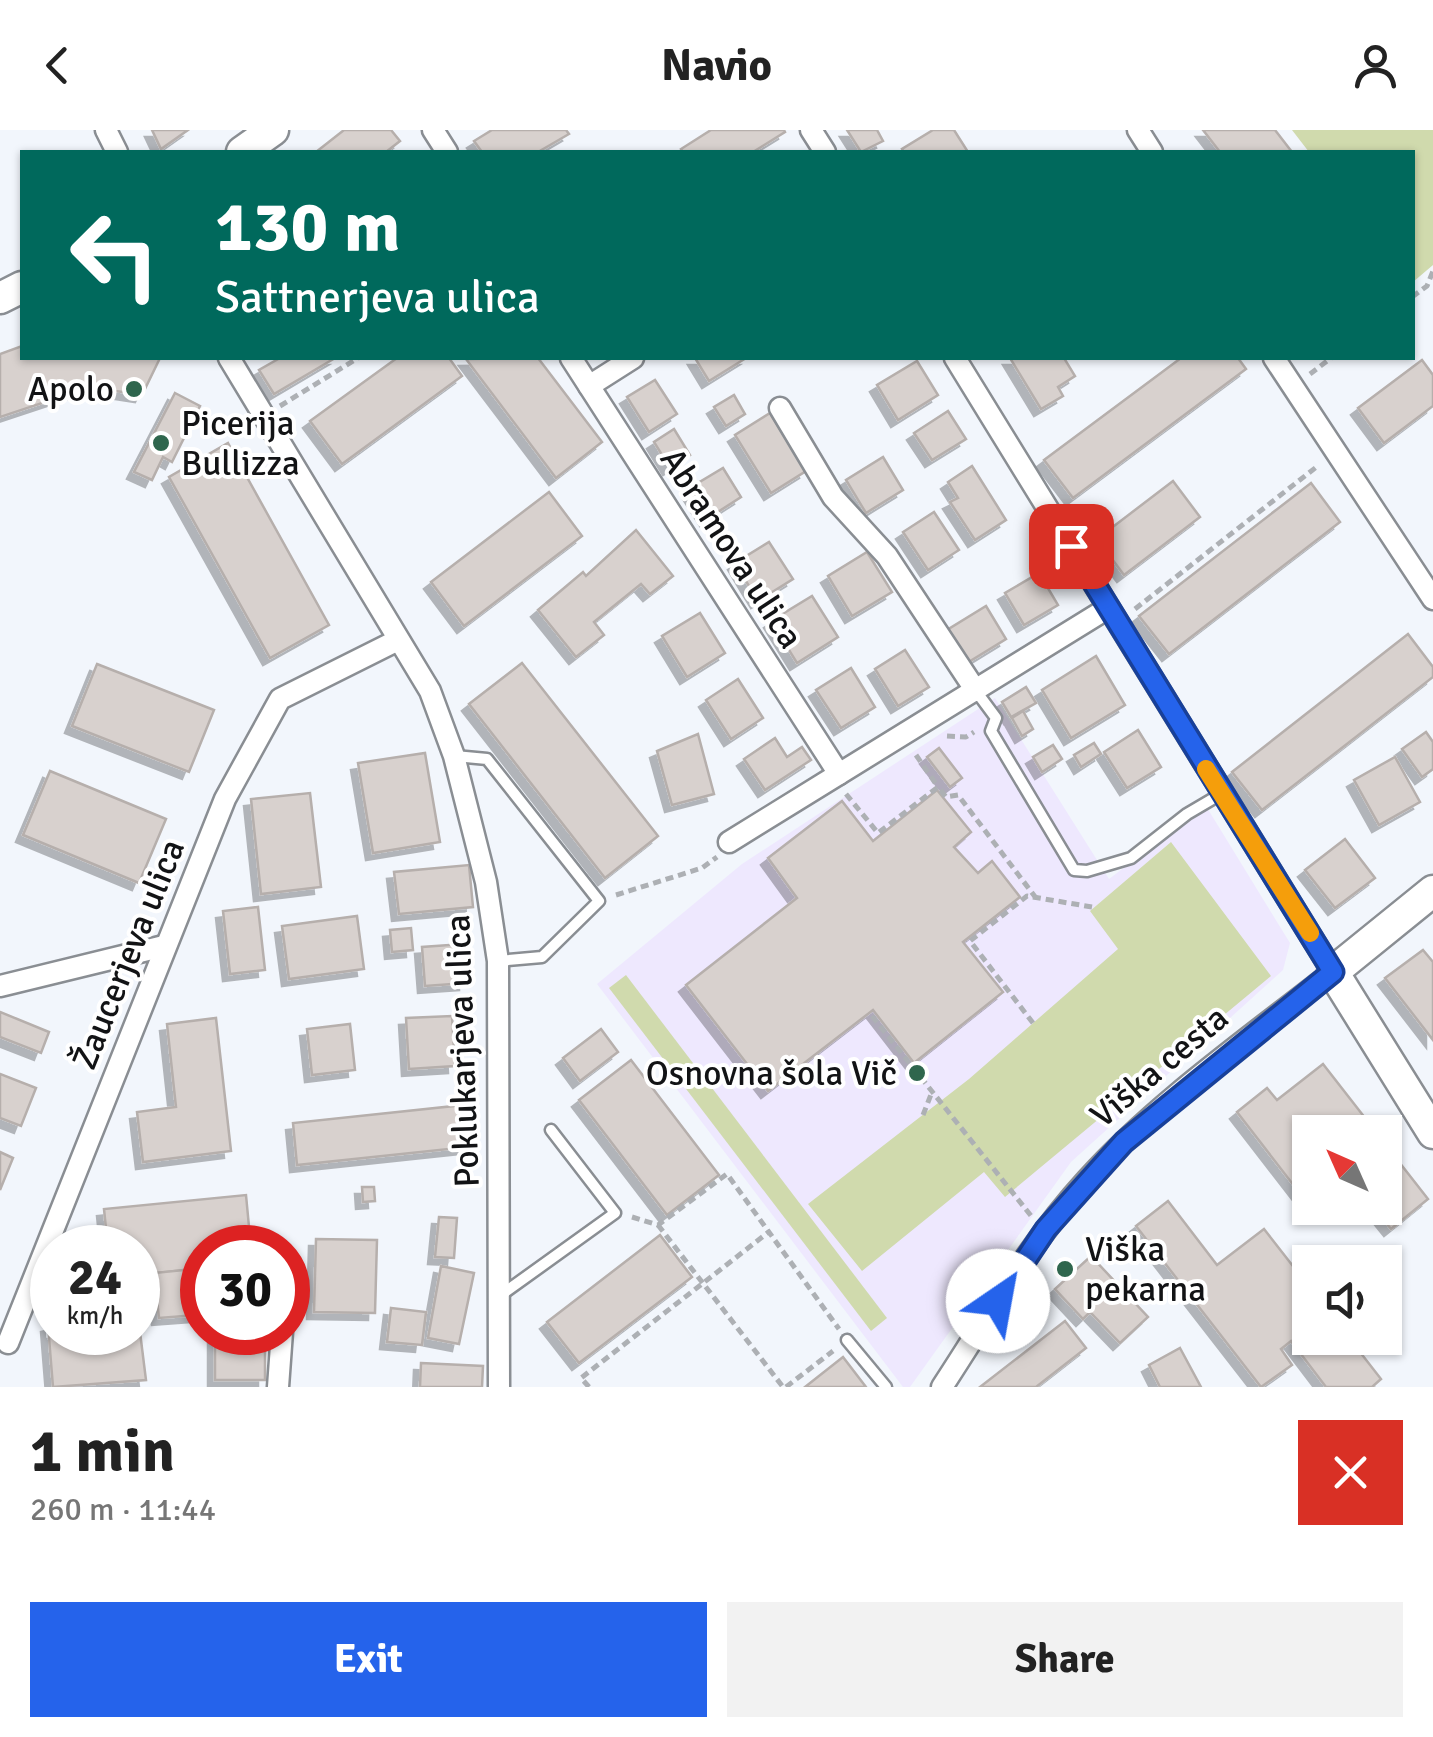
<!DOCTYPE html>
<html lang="en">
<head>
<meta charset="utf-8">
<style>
	:root { --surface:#fff; --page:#f2f2f2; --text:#222; --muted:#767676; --accent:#2563eb }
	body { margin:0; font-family:Signika,sans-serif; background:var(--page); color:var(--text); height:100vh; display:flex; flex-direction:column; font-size:38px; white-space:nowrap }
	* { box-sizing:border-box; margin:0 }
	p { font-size:32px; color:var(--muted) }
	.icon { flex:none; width:55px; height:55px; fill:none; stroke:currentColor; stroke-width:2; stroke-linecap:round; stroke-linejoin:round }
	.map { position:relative; height:1257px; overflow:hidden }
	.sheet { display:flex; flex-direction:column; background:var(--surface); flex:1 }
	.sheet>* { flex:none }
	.top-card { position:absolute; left:20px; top:20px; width:1395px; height:210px; border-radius:0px; box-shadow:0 2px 8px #0004; background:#00695c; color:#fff; overflow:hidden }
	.needle { width:65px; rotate:315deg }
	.fabs { position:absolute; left:1292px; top:985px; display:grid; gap:20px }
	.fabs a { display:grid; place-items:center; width:110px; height:110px; border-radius:0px; background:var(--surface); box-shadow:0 2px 8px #0004; font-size:50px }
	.speed { position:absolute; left:30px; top:1095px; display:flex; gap:20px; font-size:50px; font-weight:700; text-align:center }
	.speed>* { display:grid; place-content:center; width:130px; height:130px; border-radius:50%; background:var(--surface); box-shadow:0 2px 8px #0004; line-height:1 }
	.speed small { font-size:25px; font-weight:400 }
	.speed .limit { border:15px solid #d22; background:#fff; color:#111 }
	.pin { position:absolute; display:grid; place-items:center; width:85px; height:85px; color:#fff; margin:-42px; border-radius:20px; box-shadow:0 5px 15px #0006 }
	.me { position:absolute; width:110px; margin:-55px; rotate:33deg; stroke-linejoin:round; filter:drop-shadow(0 0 8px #0008) }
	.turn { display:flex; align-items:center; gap:35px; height:210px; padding:0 30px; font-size:45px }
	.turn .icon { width:130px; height:130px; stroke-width:2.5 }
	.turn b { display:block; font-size:70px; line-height:85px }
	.round { display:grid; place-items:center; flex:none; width:105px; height:105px; border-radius:0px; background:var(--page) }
	.head { display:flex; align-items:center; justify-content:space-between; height:170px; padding:0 30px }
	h1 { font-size:60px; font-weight:700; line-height:75px }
	.primary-button { display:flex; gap:20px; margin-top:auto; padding:20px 30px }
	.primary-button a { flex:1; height:115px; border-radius:0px; background:var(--accent); color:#fff; font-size:40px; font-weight:700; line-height:115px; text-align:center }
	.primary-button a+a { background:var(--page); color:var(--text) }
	header { display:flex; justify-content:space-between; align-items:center; height:130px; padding:0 30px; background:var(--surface); font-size:45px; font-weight:700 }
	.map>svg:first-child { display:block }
	.education { fill:#eee8fe }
	.green { fill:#d0daad }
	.building { fill:#d8d1ce; stroke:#b6afac; stroke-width:2.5; filter:url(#shadow) }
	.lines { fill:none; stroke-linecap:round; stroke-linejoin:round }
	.lane-casing { stroke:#8a8e93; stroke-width:15 }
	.street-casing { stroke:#8a8e93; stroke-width:25 }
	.secondary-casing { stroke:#8a8e93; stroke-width:35 }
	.path { stroke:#adb0b4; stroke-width:5; stroke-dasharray:8 5; stroke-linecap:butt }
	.lane { stroke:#fff; stroke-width:10 }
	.street { stroke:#fff; stroke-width:20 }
	.secondary { stroke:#fff; stroke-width:30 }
	.route-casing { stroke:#184099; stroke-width:25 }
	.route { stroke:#2563eb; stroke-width:18 }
	.slow { stroke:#f59e0b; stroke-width:18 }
	.poi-dot { fill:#2f664d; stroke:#fff; stroke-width:4 }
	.labels { text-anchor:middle; stroke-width:8; stroke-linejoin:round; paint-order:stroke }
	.poi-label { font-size:35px; fill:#121315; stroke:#fff; text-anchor:end }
	.street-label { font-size:35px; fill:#121315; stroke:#fff }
</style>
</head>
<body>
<header><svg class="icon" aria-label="back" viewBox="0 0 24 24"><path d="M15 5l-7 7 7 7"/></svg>Navio<svg class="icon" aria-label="person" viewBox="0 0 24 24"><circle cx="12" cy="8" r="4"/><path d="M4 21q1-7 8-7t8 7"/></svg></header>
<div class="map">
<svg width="1433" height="1257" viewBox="0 0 1433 1257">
	<defs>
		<filter id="shadow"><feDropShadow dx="-7" dy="7" stdDeviation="0" flood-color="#0004"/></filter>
	</defs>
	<rect width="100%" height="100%" fill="#f2f6fc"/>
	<!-- education -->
	<path class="education" d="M 995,568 L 1109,749 L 1206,676 L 1290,813 L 1283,840 L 1071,1032 L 910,1257 L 903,1257 L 597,854 L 742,734 Z"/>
	<!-- green -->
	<g class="green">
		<path d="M 1292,0 L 1433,0 L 1433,135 L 1413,152 L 1412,22 L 1309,22 Z"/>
		<path d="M 1171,712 L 1271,846 L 1005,1067 L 984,1042 L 862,1141 L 808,1074 L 969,949 L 1118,819 L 1090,781 Z"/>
		<path d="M 626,845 L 887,1188 L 871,1201 L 609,858 Z"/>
	</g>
	<!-- building -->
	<g class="building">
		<path d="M 152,0 L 188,0 L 161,19 Z"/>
		<path d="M 344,0 L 391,0 L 400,11 L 386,22 L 316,22 Z"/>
		<path d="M 492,0 L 566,0 L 569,4 L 538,22 L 482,22 L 474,11 Z"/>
		<path d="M 711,0 L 784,0 L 785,2 L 753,22 L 683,22 L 681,19 Z"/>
		<path d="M 847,0 L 877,0 L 883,11 L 861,22 Z"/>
		<path d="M 933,0 L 954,0 L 968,22 L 904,22 L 902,19 Z"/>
		<path d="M 1203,0 L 1275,0 L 1292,22 L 1220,22 Z"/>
		<path d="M 22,216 L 22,228 L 160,228 L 142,265 L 90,257 L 0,287 L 0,224 Z"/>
		<path d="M 280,228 L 335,228 L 274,264 L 259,240 Z"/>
		<path d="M 397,228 L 449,228 L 462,246 L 342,334 L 310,291 Z"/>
		<path d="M 538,228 L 602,312 L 556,348 L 466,229 Z"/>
		<path d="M 695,228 L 746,228 L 709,251 Z"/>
		<path d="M 1010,228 L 1064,228 L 1075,246 L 1058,257 L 1063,266 L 1041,279 Z"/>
		<path d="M 1181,228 L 1238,228 L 1246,239 L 1073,368 L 1044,330 Z"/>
		<path d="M 1422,230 L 1433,245 L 1433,276 L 1384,313 L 1358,278 Z"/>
		<path d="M 917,231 L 938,265 L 898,290 L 877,255 Z"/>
		<path d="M 655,250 L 677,284 L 649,302 L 627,267 Z"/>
		<path d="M 175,263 L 200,276 L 172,332 L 163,327 L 152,350 L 134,342 Z"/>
		<path d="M 734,265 L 745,284 L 726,296 L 714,277 Z"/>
		<path d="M 948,281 L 966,309 L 932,330 L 914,303 Z"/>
		<path d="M 770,283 L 806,341 L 771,363 L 735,305 Z"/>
		<path d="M 674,299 L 690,325 L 670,338 L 654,312 Z"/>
		<path d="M 228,313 L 329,495 L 270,528 L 169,347 Z"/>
		<path d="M 883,327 L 903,360 L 866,383 L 846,350 Z"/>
		<path d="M 972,336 L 1006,390 L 975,410 L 950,372 L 958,368 L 948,352 Z"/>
		<path d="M 723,338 L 741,367 L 707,389 L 688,359 Z"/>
		<path d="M 1173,351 L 1200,387 L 1124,445 L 1097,409 Z"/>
		<path d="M 1311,353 L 1340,392 L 1169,524 L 1139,486 Z"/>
		<path d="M 549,362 L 582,406 L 464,496 L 431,452 Z"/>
		<path d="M 934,382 L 959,420 L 928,440 L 903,402 Z"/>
		<path d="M 636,400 L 673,446 L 650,464 L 641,454 L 594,492 L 604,505 L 576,527 L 538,480 L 583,442 L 586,446 Z"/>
		<path d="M 769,412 L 793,449 L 758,471 L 735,433 Z"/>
		<path d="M 867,422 L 892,462 L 852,486 L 828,446 Z"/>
		<path d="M 1039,443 L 1058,475 L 1024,495 L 1005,463 Z"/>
		<path d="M 812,466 L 838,507 L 797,533 L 771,491 Z"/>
		<path d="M 986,476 L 1006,509 L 967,533 L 947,500 Z"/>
		<path d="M 700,483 L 725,523 L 687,547 L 662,506 Z"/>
		<path d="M 1408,504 L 1433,537 L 1433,547 L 1262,680 L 1232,642 Z"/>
		<path d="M 905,520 L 929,557 L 898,576 L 875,539 Z"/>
		<path d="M 1096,526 L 1125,575 L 1071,608 L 1042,560 Z"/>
		<path d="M 522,533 L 658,706 L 605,748 L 469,574 Z"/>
		<path d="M 97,534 L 214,580 L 189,642 L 72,596 Z"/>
		<path d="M 851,538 L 875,577 L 841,598 L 816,560 Z"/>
		<path d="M 738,549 L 763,588 L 731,609 L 706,570 Z"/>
		<path d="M 1026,557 L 1036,573 L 1011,587 L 1002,572 Z"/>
		<path d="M 1023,581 L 1033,599 L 1022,606 L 1012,588 Z"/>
		<path d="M 1138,600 L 1161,637 L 1127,658 L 1104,622 Z"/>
		<path d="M 1426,602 L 1433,612 L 1433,639 L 1422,647 L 1402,619 Z"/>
		<path d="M 698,604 L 714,664 L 672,675 L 657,621 Z"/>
		<path d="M 775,608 L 787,627 L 802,617 L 811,630 L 765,660 L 744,629 Z"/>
		<path d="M 1094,613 L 1101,624 L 1081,637 L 1074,625 Z"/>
		<path d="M 1053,615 L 1062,629 L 1042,642 L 1033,627 Z"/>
		<path d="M 939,618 L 962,648 L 950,657 L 927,627 Z"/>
		<path d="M 425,623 L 440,712 L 373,723 L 358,633 Z"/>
		<path d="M 1395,627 L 1420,672 L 1379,695 L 1354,650 Z"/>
		<path d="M 50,641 L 166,689 L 139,753 L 23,705 Z"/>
		<path d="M 937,660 L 971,702 L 954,717 L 978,743 L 992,731 L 1020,767 L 963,812 L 1003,862 L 914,933 L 873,880 L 768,961 L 686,855 L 797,768 L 768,728 L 842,671 L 873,711 Z"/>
		<path d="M 310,663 L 321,757 L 261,764 L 251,669 Z"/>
		<path d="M 1345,709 L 1375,748 L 1335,778 L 1305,740 Z"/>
		<path d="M 469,735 L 473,777 L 399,784 L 394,742 Z"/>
		<path d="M 258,777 L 265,840 L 230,844 L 223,781 Z"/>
		<path d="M 357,786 L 364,839 L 289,849 L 282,796 Z"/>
		<path d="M 411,798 L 413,820 L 392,822 L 390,800 Z"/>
		<path d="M 463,814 L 466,853 L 425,856 L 422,817 Z"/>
		<path d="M 1423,820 L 1433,832 L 1433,910 L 1385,848 Z"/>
		<path d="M 0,882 L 49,902 L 41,923 L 0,907 Z"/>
		<path d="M 452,886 L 455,936 L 409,939 L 406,888 Z"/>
		<path d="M 216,888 L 231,1021 L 143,1032 L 137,982 L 176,977 L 167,894 Z"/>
		<path d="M 350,894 L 355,940 L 312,945 L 307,899 Z"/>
		<path d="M 601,899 L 618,922 L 580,951 L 563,928 Z"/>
		<path d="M 631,930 L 719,1045 L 667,1085 L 579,970 Z"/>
		<path d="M 1323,934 L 1376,1002 L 1310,1002 L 1310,1066 L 1305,1070 L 1237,982 L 1267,958 L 1277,970 Z"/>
		<path d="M 0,944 L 36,958 L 21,996 L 0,988 Z"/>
		<path d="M 464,975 L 468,1017 L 297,1035 L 293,993 Z"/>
		<path d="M 1385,1014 L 1428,1069 L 1391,1099 L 1374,1078 L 1385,1078 Z"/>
		<path d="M 0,1022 L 13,1028 L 0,1060 Z"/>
		<path d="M 362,1057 L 374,1057 L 375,1071 L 363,1072 Z"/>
		<path d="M 246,1065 L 251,1118 L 202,1118 L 202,1138 L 138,1145 L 138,1118 L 108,1118 L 104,1079 Z"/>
		<path d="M 1168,1071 L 1217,1135 L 1264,1099 L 1310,1158 L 1310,1208 L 1349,1208 L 1381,1249 L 1372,1257 L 1326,1257 L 1291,1211 L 1281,1219 L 1292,1235 L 1261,1257 L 1136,1096 Z"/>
		<path d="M 439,1087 L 457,1088 L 454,1128 L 435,1127 Z"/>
		<path d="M 660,1105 L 692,1147 L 579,1233 L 547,1192 Z"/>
		<path d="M 316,1109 L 377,1110 L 375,1183 L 314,1182 Z"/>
		<path d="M 1091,1126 L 1148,1187 L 1120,1213 L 1090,1182 L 1083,1189 L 1055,1159 Z"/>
		<path d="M 441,1136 L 474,1143 L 459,1214 L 428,1208 Z"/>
		<path d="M 194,1139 L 197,1185 L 159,1188 L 154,1143 Z"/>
		<path d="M 391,1178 L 426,1182 L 422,1215 L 387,1212 Z"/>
		<path d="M 138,1186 L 146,1250 L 53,1257 L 48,1195 L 52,1194 L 52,1202 L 138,1202 Z"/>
		<path d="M 1065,1191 L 1086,1218 L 1036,1257 L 980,1257 Z"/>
		<rect x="215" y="1202" width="50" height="48"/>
		<path d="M 1180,1218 L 1201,1257 L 1160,1257 L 1149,1235 Z"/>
		<path d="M 843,1227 L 866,1257 L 805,1257 Z"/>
		<path d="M 421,1233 L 483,1236 L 482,1257 L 420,1257 Z"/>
	</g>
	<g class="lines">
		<!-- lane casing -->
		<g class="lane-casing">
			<g id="lane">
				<path d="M 976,561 L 996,588 L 991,601 L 1074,740 L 1087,741 L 1131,728 L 1187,684 L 1221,664"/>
				<path d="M 455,626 L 487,629 L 599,771 L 542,827 L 498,831"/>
				<path d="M 501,1165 L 615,1083 L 551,1000"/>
				<path d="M 847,1210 L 886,1257"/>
			</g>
		</g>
		<!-- street casing -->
		<g class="street-casing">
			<g id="street">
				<path d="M 106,0 L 117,22"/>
				<path d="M 433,0 L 447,22"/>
				<path d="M 811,0 L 825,22"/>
				<path d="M 1138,0 L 1152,22"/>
				<path d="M 229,228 L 430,561 L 454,626 L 486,752 L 498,831 L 499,1257"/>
				<path d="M 571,228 L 839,644 L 1108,478"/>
				<path d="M 1274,228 L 1433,469"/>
				<path d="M 589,256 L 633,228"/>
				<path d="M 780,278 L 833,367 L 887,426 L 976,561"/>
				<path d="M 729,712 L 839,644"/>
				<path d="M 0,856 L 164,816"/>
				<path d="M 8,1213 L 225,669 L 280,569 L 398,510"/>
				<path d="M 278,1257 L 282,1202"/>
				<path d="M 942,1257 C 988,1187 1030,1112 1087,1050 C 1156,973 1252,906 1333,842 L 955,228"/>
			</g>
		</g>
		<!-- secondary casing -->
		<g class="secondary-casing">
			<g id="secondary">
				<path d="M 242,22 L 273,0"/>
				<path d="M 0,168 L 22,157"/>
				<path d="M 1433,761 L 1333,842 L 1433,1003"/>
			</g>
		</g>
		<!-- path -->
		<g class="path">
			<path d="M 1412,167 L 1427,156 L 1433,141"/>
			<path d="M 1310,244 L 1331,228"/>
			<path d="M 280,276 L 358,228"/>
			<path d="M 1135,479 L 1319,335"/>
			<path d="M 947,606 L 966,607 L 974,602"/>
			<path d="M 916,625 L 938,657"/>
			<path d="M 846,664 L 878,703 L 938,657 L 946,667 L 958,665 L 1036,768"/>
			<path d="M 616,765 L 702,738 L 717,727"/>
			<path d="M 872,886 L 1032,1087"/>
			<path d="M 1033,893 L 970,811 L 1027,766 L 1092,777"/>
			<path d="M 923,985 L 932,962"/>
			<path d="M 632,1087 L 658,1095 L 727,1044 L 839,1199"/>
			<path d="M 658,1095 L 783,1257"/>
			<path d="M 589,1257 L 581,1248 L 770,1101"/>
			<path d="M 786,1257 L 833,1221"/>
		</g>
		<!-- lane -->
		<use href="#lane" class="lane"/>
		<!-- street -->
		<use href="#street" class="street"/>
		<!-- secondary -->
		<use href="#secondary" class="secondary"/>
	</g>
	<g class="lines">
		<!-- route casing -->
		<g class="route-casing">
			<path id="route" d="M 998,1171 L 1046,1099 L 1124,1012 L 1333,842 L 1071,416"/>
		</g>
		<!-- route -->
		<use href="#route" class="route"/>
		<!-- slow -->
		<path class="slow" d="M 1206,639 L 1310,803"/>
	</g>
	<!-- markers -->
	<g class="poi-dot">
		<circle cx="134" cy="259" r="10"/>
		<circle cx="161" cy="313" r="10"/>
		<circle cx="917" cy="943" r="10"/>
		<circle cx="1065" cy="1139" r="10"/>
	</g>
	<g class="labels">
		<!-- poi labels -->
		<g class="poi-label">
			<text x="114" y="271">Apolo</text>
			<text x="181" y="305" text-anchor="start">Picerija<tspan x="181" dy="40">Bullizza</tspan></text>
			<text x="897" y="955">Osnovna šola Vič</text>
			<text x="1085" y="1131" text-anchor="start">Viška<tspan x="1085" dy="40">pekarna</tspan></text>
		</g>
		<!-- street labels -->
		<g class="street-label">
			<text transform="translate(732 418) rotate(57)" y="12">Abramova ulica</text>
			<text transform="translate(128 824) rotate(-68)" y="12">Žaucerjeva ulica</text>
			<text transform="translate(462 921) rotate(-92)" y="12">Poklukarjeva ulica</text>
			<text transform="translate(1159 936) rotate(-40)" y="12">Viška cesta</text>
		</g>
	</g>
</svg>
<div class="fabs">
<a><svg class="needle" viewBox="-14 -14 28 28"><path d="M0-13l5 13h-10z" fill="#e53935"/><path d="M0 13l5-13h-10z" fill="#767676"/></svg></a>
<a><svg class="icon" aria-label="sound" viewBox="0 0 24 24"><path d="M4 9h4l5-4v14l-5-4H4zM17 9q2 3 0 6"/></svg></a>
</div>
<div class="speed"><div>24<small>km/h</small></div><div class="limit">30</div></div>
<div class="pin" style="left:1071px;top:416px;background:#d93025"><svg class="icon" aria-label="arrive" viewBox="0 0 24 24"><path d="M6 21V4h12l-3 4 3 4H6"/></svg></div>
<svg class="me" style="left:998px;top:1171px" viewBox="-20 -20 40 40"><circle r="19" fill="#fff"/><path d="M0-13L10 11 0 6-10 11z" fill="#2563eb"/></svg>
<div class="top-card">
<div class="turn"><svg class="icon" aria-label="left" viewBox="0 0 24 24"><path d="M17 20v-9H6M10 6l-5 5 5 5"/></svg><div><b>130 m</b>Sattnerjeva ulica</div></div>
</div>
</div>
<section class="sheet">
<div class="head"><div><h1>1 min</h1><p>260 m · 11:44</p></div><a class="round" style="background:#d93025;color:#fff"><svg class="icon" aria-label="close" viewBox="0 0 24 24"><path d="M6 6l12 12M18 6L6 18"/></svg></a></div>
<div class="primary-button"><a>Exit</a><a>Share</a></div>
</section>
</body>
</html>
